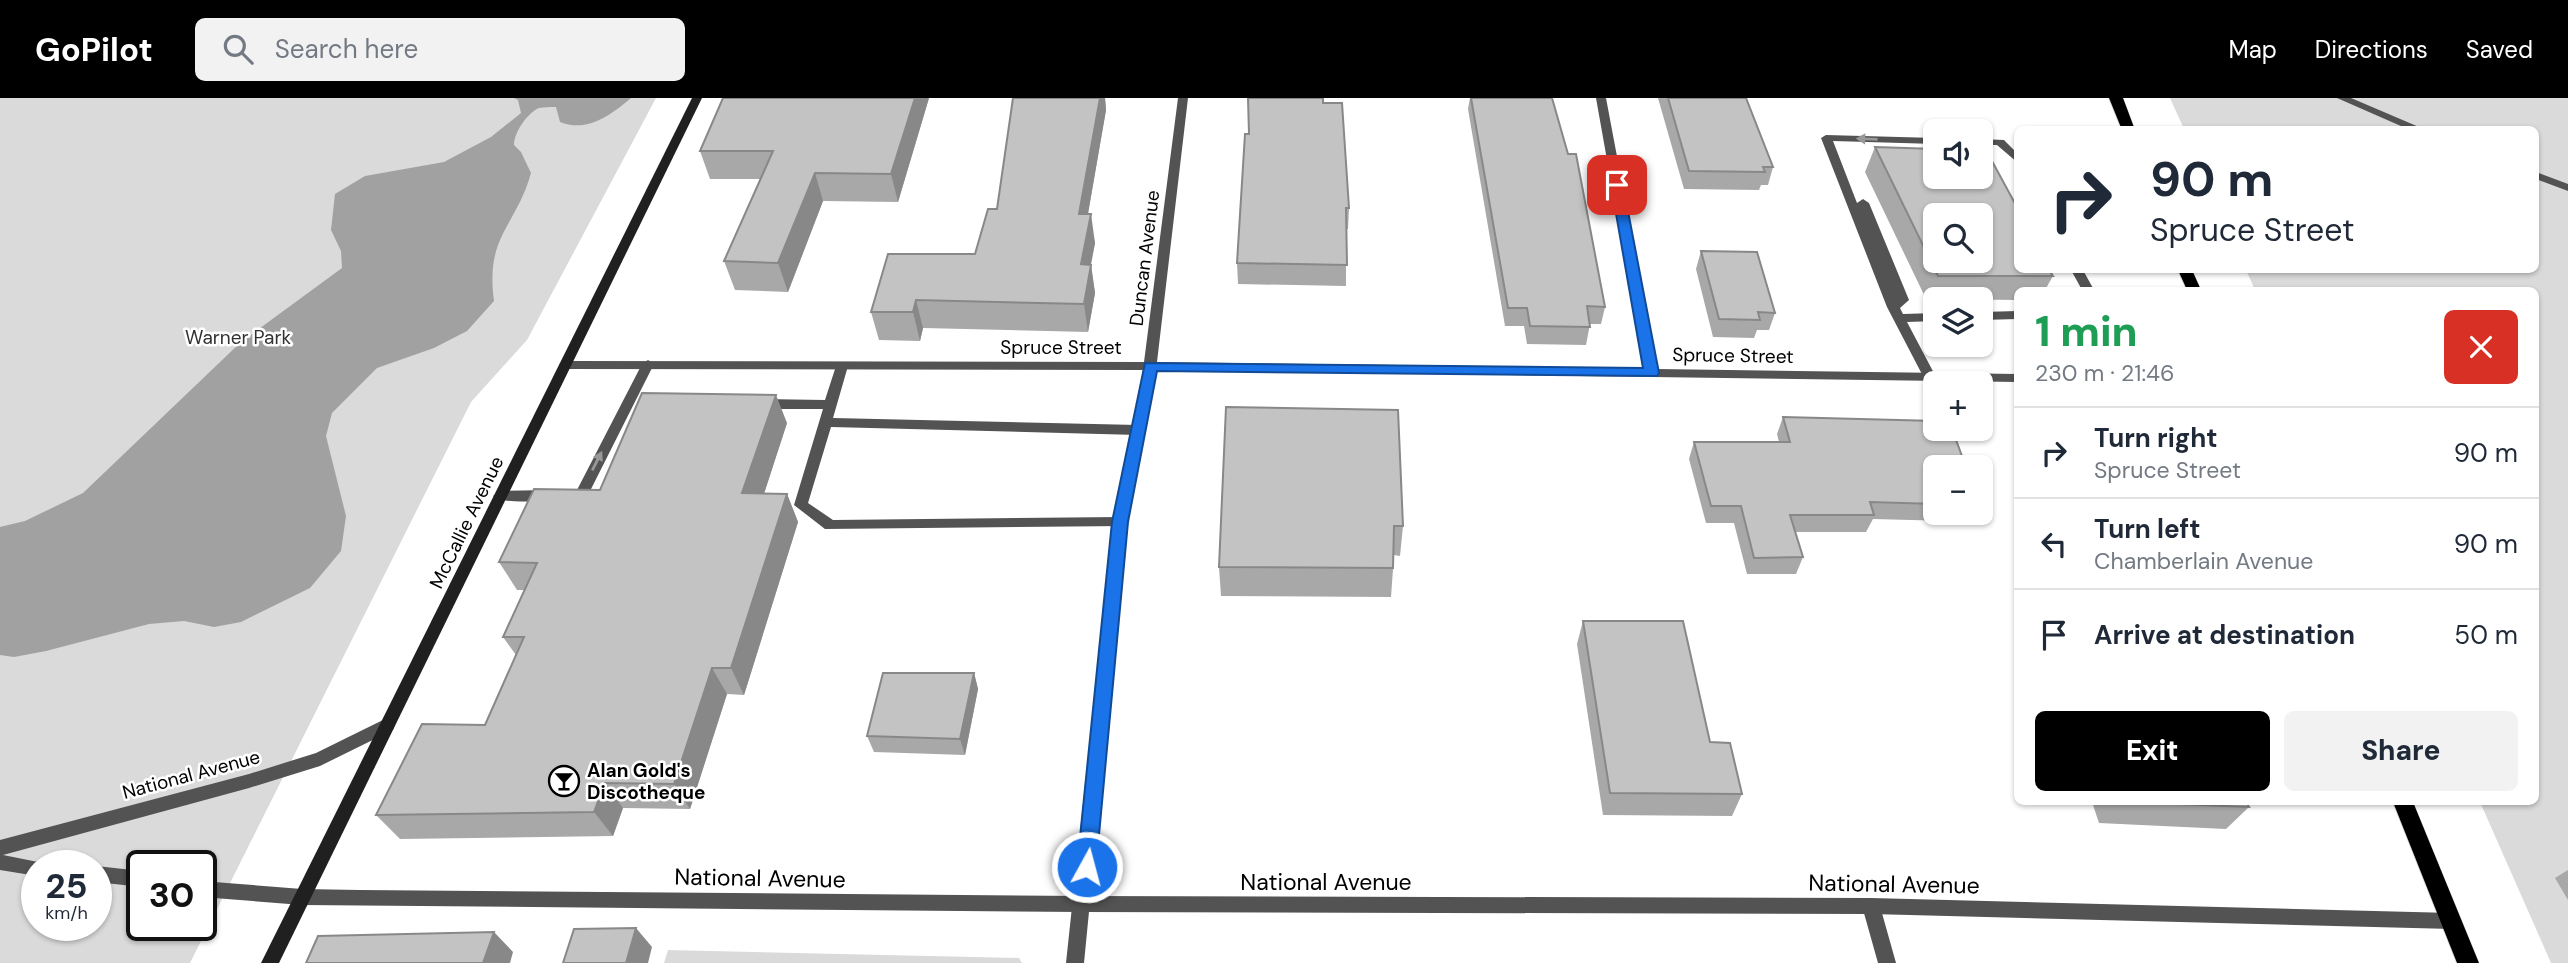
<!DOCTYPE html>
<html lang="en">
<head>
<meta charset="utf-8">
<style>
	:root { --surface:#fff; --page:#f2f2f3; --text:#1f2937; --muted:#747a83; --line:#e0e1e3; --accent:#000 }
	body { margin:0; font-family:"DM Sans",sans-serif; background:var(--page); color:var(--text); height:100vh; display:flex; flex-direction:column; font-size:26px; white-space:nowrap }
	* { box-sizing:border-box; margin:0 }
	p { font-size:23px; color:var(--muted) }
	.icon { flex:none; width:38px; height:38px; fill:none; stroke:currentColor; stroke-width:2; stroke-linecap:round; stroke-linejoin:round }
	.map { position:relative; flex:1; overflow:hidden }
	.details { position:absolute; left:2014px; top:189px; width:525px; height:518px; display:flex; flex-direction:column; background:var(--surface); border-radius:10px; box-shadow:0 2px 5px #0004 }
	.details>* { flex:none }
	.hud { position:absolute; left:2014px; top:28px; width:525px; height:147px; border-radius:10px; box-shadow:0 2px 5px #0004; background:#fff; color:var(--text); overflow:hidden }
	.tools { position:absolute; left:1923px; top:21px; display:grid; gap:14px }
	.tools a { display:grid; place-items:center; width:70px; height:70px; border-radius:10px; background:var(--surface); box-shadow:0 2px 5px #0004; font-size:35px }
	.speed { position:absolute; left:21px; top:752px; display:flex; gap:14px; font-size:35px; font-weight:700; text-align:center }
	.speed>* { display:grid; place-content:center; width:91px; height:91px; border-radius:50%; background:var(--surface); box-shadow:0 2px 5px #0004; line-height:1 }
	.speed small { font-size:18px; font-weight:400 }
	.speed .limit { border:4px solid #111; border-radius:10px; background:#fff; color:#111 }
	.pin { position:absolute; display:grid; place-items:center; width:60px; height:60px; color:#fff; margin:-30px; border-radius:14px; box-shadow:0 4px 10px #0006 }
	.me { position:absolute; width:77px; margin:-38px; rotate:7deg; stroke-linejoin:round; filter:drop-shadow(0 0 5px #0008) }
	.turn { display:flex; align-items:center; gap:24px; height:147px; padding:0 21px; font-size:32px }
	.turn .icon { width:91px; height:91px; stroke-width:2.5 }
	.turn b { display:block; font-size:49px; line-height:60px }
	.round { display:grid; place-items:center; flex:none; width:74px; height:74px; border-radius:10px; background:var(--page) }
	.summary { display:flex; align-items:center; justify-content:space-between; height:119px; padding:0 21px }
	h1 { font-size:42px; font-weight:800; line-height:52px; color:#1e9e55 }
	.button { display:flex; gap:14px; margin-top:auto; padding:14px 21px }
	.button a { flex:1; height:80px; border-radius:10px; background:var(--accent); color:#fff; font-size:28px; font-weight:800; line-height:80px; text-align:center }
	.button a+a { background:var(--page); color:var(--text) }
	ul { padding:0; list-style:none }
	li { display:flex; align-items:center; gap:21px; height:91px; padding:0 21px; border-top:2px solid var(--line) }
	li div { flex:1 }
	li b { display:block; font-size:26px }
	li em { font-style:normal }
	header { display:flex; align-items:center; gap:42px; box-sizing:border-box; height:98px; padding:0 35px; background:var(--accent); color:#fff }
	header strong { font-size:33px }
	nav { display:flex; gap:38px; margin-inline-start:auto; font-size:24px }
	.search { width:490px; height:63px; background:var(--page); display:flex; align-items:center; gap:18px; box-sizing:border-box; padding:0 24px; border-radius:10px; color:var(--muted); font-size:26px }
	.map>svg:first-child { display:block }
	.green { fill:#dadada; fill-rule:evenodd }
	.water { fill:#a1a1a1 }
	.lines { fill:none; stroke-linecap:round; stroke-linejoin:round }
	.primary-casing { stroke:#dbdbdb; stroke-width:1 }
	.service { fill:#535353; fill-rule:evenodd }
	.minor { fill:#535353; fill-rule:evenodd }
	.secondary { fill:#202020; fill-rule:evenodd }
	.primary { fill:#000; fill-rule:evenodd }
	.wall { fill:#a8a8a8 }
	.shaded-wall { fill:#888 }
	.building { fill:#c3c3c3; stroke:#888; stroke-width:2; fill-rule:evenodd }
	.oneway { fill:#989898 }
	.route { fill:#1a73e8; stroke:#114b97; stroke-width:2 }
	.labels { text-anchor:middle; stroke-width:5; stroke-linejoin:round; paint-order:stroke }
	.street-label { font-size:19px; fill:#000; stroke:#fff }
	.park-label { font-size:19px; fill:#313131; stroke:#fff }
	.poi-label { font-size:19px; font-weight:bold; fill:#000; stroke:#fff; text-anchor:start }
	.near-street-label { font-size:23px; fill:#000; stroke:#fff }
</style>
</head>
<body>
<header>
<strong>GoPilot</strong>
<div class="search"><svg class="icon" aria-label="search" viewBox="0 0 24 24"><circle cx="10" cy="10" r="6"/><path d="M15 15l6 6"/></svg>Search here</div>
<nav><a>Map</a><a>Directions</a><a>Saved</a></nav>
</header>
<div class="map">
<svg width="2568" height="865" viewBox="0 0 2568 865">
	<rect width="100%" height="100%" fill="#fff"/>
	<!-- green -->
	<g class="green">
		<path d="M 0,0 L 656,0 L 527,242 L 471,304 L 190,865 L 0,865 ZM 37,768 L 96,768 L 96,828 L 37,828 ZM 142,768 L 201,768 L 201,828 L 142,828 Z"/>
		<path d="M 2170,0 L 2568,0 L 2568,865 L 2551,865 L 2480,704 L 2536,704 L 2536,192 L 2255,192 L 2246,172 L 2536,172 L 2536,32 L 2184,31 Z"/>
		<path d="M 668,852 L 1019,860 L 1022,865 L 664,865 Z"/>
	</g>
	<!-- water -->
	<path class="water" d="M 514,0 L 631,0 C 611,17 587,35 560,24 L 556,9 C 551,9 544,9 539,10 C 527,15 514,35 514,47 L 521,54 L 531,75 C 516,129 485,137 494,203 L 467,233 L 434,250 L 377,270 L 332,315 L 326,338 L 346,418 L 341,453 L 310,490 L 241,524 L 214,529 L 184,523 L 149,526 L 46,553 L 14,559 L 0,557 L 0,429 L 25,423 L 83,395 L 241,244 L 342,170 L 341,153 L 331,132 L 335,96 L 365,78 L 444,64 L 491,39 L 521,15 L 518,2 Z"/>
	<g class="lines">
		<!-- primary casing -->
		<g class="primary-casing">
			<g id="primary">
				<path d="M 2109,0 L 2123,0 L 2135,32 L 2122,32 Z"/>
				<path d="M 2178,172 L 2192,172 L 2201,192 L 2187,192 Z"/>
				<path d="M 2393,704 L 2413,704 L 2479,865 L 2457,865 Z"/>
			</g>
		</g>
		<!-- service -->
		<g class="service">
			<path d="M 2337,0 L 2351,0 L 2426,32 L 2410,32 Z"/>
			<path d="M 1826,37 L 1936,40 L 1936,46 L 1833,43 L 1857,105 L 1863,101 L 1869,105 L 1909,202 L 1900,210 L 1903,216 L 1936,215 L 1936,223 L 1907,224 L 1936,279 L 1935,282 L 1925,282 L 1887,209 L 1821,40 Z"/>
			<path d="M 1981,41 L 2004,42 L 2018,56 L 2018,65 L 1997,47 L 1981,47 Z"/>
			<path d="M 2536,74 L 2568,86 L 2568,93 L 2536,81 Z"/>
			<path d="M 2071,172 L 2083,172 L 2094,192 L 2082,192 Z"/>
			<path d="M 2018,213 L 2018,221 L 1981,222 L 1981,214 Z"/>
			<path d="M 648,262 L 654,266 L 586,401 L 563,401 L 561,397 L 563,393 L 577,392 L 642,266 Z"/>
			<path d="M 842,264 L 848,268 L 833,320 L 1138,327 L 1145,332 L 1138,337 L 831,329 L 808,405 L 833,422 L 1120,419 L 1125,420 L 1127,424 L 1125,428 L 825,431 L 794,407 L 823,311 L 761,311 L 755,306 L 761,301 L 825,302 L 836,268 Z"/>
			<path d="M 548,392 L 555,397 C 547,405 500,406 493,398 L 500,393 Z"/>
			<path d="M 387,620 L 393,622 L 395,627 L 393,632 L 320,668 L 249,690 L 3,757 L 43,765 L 45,768 L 37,768 L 37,778 L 0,772 L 0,742 L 249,676 L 316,655 Z"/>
			<path d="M 96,768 L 142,773 L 142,789 L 96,784 Z"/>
			<path d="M 201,783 L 302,791 L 360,792 L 1082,798 L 1871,800 L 2452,815 L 2458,817 L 2461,823 L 2458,829 L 2452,831 L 1871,816 L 1082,814 L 302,807 L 201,799 Z"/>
		</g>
		<!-- minor -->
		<g class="minor">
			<path d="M 1178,0 L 1188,0 L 1157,264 L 1644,270 L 1596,0 L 1606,0 L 1657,271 L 2018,276 L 2018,284 L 1155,272 L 1127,424 L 1084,865 L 1066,865 L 1113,424 L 1143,272 L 565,271 L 559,267 L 565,263 L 1144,264 Z"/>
			<path d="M 1871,800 L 1877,802 L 1880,808 L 1896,865 L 1878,865 L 1862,808 L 1865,802 Z"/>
		</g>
		<!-- secondary -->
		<path class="secondary" d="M 692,0 L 702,0 L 279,865 L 261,865 Z"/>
		<!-- primary -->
		<use href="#primary" class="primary"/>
	</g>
	<!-- wall -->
	<g class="wall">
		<path d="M 929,0 L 898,104 L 823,103 L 788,194 L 735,192 L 724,163 L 761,81 L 710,81 L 700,53 Z"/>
		<path d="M 1013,0 L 1105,0 L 1106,12 L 1088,116 L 1095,145 L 1091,167 L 1095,195 L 1088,234 L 923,230 L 920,243 L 879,242 L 871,214 L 975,156 L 997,111 Z"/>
		<path d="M 1470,0 L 1552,0 L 1605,209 L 1601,226 L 1590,226 L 1586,247 L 1527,246 L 1524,228 L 1505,228 L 1468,11 Z"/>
		<path d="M 1658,0 L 1746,0 L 1773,69 L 1768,87 L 1761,87 L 1759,92 L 1684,91 Z"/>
		<path d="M 1323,5 L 1349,110 L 1348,131 L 1346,131 L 1346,188 L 1238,186 L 1237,165 L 1249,36 Z"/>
		<path d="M 1875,49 L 2053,178 L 2045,192 L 2018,192 L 2018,202 L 1936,201 L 1936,203 L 1927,203 L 1865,74 Z"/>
		<path d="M 1701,153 L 1775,215 L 1769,232 L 1757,232 L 1754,240 L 1713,239 L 1696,171 Z"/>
		<path d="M 1398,312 L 1403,428 L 1400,458 L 1394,457 L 1391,499 L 1221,498 L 1219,469 Z"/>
		<path d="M 1783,319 L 1936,369 L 1936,415 L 1953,415 L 1949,423 L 1873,421 L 1866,434 L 1795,434 L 1803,459 L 1796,476 L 1747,476 L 1734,425 L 1706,425 L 1689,361 L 1694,344 L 1779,344 L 1777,336 Z"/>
		<path d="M 787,325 L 764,396 L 787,396 L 798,424 L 744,597 L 727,596 L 690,711 L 623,710 L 613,738 L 400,741 L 376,717 L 485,627 L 516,557 L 503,539 L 524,492 L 517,492 L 499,464 L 600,392 Z"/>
		<path d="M 1583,523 L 1710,644 L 1742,696 L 1732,718 L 1603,717 L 1577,546 Z"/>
		<path d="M 974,575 L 978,591 L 965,657 L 874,654 L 867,638 Z"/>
		<path d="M 2092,704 L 2246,704 L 2249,709 L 2226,731 L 2099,725 Z"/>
		<path d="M 2568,772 L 2568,802 L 2555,780 Z"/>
	</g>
	<!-- shaded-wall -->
	<g class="shaded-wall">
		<path d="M 915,0 L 929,0 L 898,104 L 891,76 Z"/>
		<path d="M 1100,0 L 1105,0 L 1106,12 L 1083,144 L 1079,116 Z"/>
		<path d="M 815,75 L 823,103 L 788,194 L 778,165 Z"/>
		<path d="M 1091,116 L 1095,145 L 1085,195 L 1081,166 Z"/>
		<path d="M 1091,167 L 1095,195 L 1088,234 L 1084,206 Z"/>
		<path d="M 916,202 L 923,230 L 920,243 L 913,214 Z"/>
		<path d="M 776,297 L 787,325 L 755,423 L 742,395 Z"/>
		<path d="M 787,396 L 798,424 L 744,597 L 731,570 Z"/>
		<path d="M 712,570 L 727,596 L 690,711 L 674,686 Z"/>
		<path d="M 974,575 L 978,591 L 965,657 L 960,641 Z"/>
		<path d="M 605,685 L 623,710 L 613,738 L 594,714 Z"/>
		<path d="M 636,830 L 652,849 L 648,865 L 626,865 Z"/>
		<path d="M 494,834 L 513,854 L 510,865 L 483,865 Z"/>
	</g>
	<!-- building -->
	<g class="building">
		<path d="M 723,0 L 915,0 L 891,76 L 815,75 L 778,165 L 724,163 L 773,53 L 700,53 Z"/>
		<path d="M 1013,0 L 1100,0 L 1079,116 L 1091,116 L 1081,166 L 1091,167 L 1084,206 L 916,202 L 913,214 L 871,214 L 888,156 L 975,156 L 988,111 L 997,111 Z"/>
		<path d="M 1248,0 L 1323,0 L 1323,5 L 1342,5 L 1349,110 L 1346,110 L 1347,167 L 1237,165 L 1245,36 L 1249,36 Z"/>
		<path d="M 1471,0 L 1552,0 L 1568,56 L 1576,56 L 1605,209 L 1587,208 L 1590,229 L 1530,228 L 1527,210 L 1508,210 Z"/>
		<path d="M 1668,0 L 1746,0 L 1773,69 L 1763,69 L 1765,74 L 1689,73 Z"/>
		<path d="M 1875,49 L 1936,51 L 1936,79 L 1981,79 L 1981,52 L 1986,52 L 2018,111 L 2018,172 L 2049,172 L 2053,178 L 1938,178 ZM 1936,117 L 1981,117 L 1981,163 L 1936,163 Z"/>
		<path d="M 1701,153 L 1757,154 L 1775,215 L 1758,214 L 1760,222 L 1719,221 Z"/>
		<path d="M 642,295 L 776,297 L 742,395 L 787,396 L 731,570 L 712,570 L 674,686 L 605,685 L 594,714 L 376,717 L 422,626 L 485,627 L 524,539 L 503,539 L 537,465 L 499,464 L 534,391 L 600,392 Z"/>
		<path d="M 1226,309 L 1398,312 L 1403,428 L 1394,428 L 1393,470 L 1219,469 Z"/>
		<path d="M 1783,319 L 1936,323 L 1936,331 L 1952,331 L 1966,369 L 1936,369 L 1936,406 L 1870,404 L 1874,417 L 1790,417 L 1803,459 L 1754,460 L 1741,408 L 1711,408 L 1694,344 L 1790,344 Z"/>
		<path d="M 1583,523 L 1683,523 L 1710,644 L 1730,645 L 1742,696 L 1610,695 Z"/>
		<path d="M 883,575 L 974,575 L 960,641 L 867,638 Z"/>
		<path d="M 2127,704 L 2246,704 L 2249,709 Z"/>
		<path d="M 636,830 L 626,865 L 563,865 L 574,831 Z"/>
		<path d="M 494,834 L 483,865 L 306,865 L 318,838 Z"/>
	</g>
	<!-- one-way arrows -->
	<defs><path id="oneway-solid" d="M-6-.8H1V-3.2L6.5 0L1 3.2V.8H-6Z" transform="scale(1.75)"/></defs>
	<g class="oneway">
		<use href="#oneway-solid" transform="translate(1867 41) rotate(-178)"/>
		<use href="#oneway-solid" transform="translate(597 363) rotate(-63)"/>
	</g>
	<!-- route -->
	<path class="route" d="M 1617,83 L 1623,87 L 1659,275 L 1657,278 L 1157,273 L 1128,424 L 1096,769 L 1093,775 L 1087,777 L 1080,775 L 1077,769 L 1112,424 L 1145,265 L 1643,270 L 1611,87 Z"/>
	<!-- icons -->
	<defs>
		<g id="bar-ring" transform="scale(1.575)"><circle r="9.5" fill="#fff" stroke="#000" stroke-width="1.5"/><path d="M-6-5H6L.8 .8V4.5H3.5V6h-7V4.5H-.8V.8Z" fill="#000"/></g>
	</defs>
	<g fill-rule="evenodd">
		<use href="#bar-ring" x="564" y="683"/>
	</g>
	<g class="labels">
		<!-- street labels -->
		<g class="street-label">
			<text transform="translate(1144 160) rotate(-83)" y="7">Duncan Avenue</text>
			<text x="1061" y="256">Spruce Street</text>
			<text transform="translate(1733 257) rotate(1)" y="7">Spruce Street</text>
			<text transform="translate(466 424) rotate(-64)" y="7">McCallie Avenue</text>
			<text transform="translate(191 676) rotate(-15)" y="7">National Avenue</text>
		</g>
		<!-- park labels -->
		<g class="park-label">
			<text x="238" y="246">Warner Park</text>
		</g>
		<!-- poi labels -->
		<g class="poi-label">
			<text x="587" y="679">Alan Gold's<tspan x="587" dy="22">Discotheque</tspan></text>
		</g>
		<!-- near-street labels -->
		<g class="near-street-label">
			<text transform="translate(760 780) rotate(1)" y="8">National Avenue</text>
			<text x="1326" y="792">National Avenue</text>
			<text transform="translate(1894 786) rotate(1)" y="8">National Avenue</text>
		</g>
	</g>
</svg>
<div class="tools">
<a><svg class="icon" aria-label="sound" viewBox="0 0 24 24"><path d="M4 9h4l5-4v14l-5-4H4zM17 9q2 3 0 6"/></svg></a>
<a><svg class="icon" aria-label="search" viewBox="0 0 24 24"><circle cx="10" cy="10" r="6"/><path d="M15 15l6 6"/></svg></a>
<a><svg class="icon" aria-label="layers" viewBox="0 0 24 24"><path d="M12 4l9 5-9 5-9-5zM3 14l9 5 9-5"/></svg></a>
<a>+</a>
<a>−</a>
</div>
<div class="speed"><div>25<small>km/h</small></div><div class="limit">30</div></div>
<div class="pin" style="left:1617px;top:87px;background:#d93025"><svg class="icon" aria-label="arrive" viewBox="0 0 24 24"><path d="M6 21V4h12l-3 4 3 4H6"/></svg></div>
<svg class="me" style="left:1087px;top:769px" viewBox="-20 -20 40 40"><circle r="17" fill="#1a73e8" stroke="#fff" stroke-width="3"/><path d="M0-11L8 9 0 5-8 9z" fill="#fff"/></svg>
<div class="hud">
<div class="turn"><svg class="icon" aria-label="right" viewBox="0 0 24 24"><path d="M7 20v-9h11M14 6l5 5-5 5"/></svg><div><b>90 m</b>Spruce Street</div></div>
</div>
<section class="details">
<div class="summary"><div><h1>1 min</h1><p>230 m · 21:46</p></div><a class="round" style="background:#d93025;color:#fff"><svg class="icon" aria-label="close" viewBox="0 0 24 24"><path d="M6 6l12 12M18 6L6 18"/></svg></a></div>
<ul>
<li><svg class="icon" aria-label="right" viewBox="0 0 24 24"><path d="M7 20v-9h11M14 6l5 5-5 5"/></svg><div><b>Turn right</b><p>Spruce Street</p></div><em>90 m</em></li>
<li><svg class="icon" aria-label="left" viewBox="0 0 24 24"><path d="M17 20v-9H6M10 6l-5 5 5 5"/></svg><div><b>Turn left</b><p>Chamberlain Avenue</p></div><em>90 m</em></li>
<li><svg class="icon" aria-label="arrive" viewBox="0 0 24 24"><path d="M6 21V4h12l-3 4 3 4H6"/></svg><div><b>Arrive at destination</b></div><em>50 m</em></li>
</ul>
<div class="button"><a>Exit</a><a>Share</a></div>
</section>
</div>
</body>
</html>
